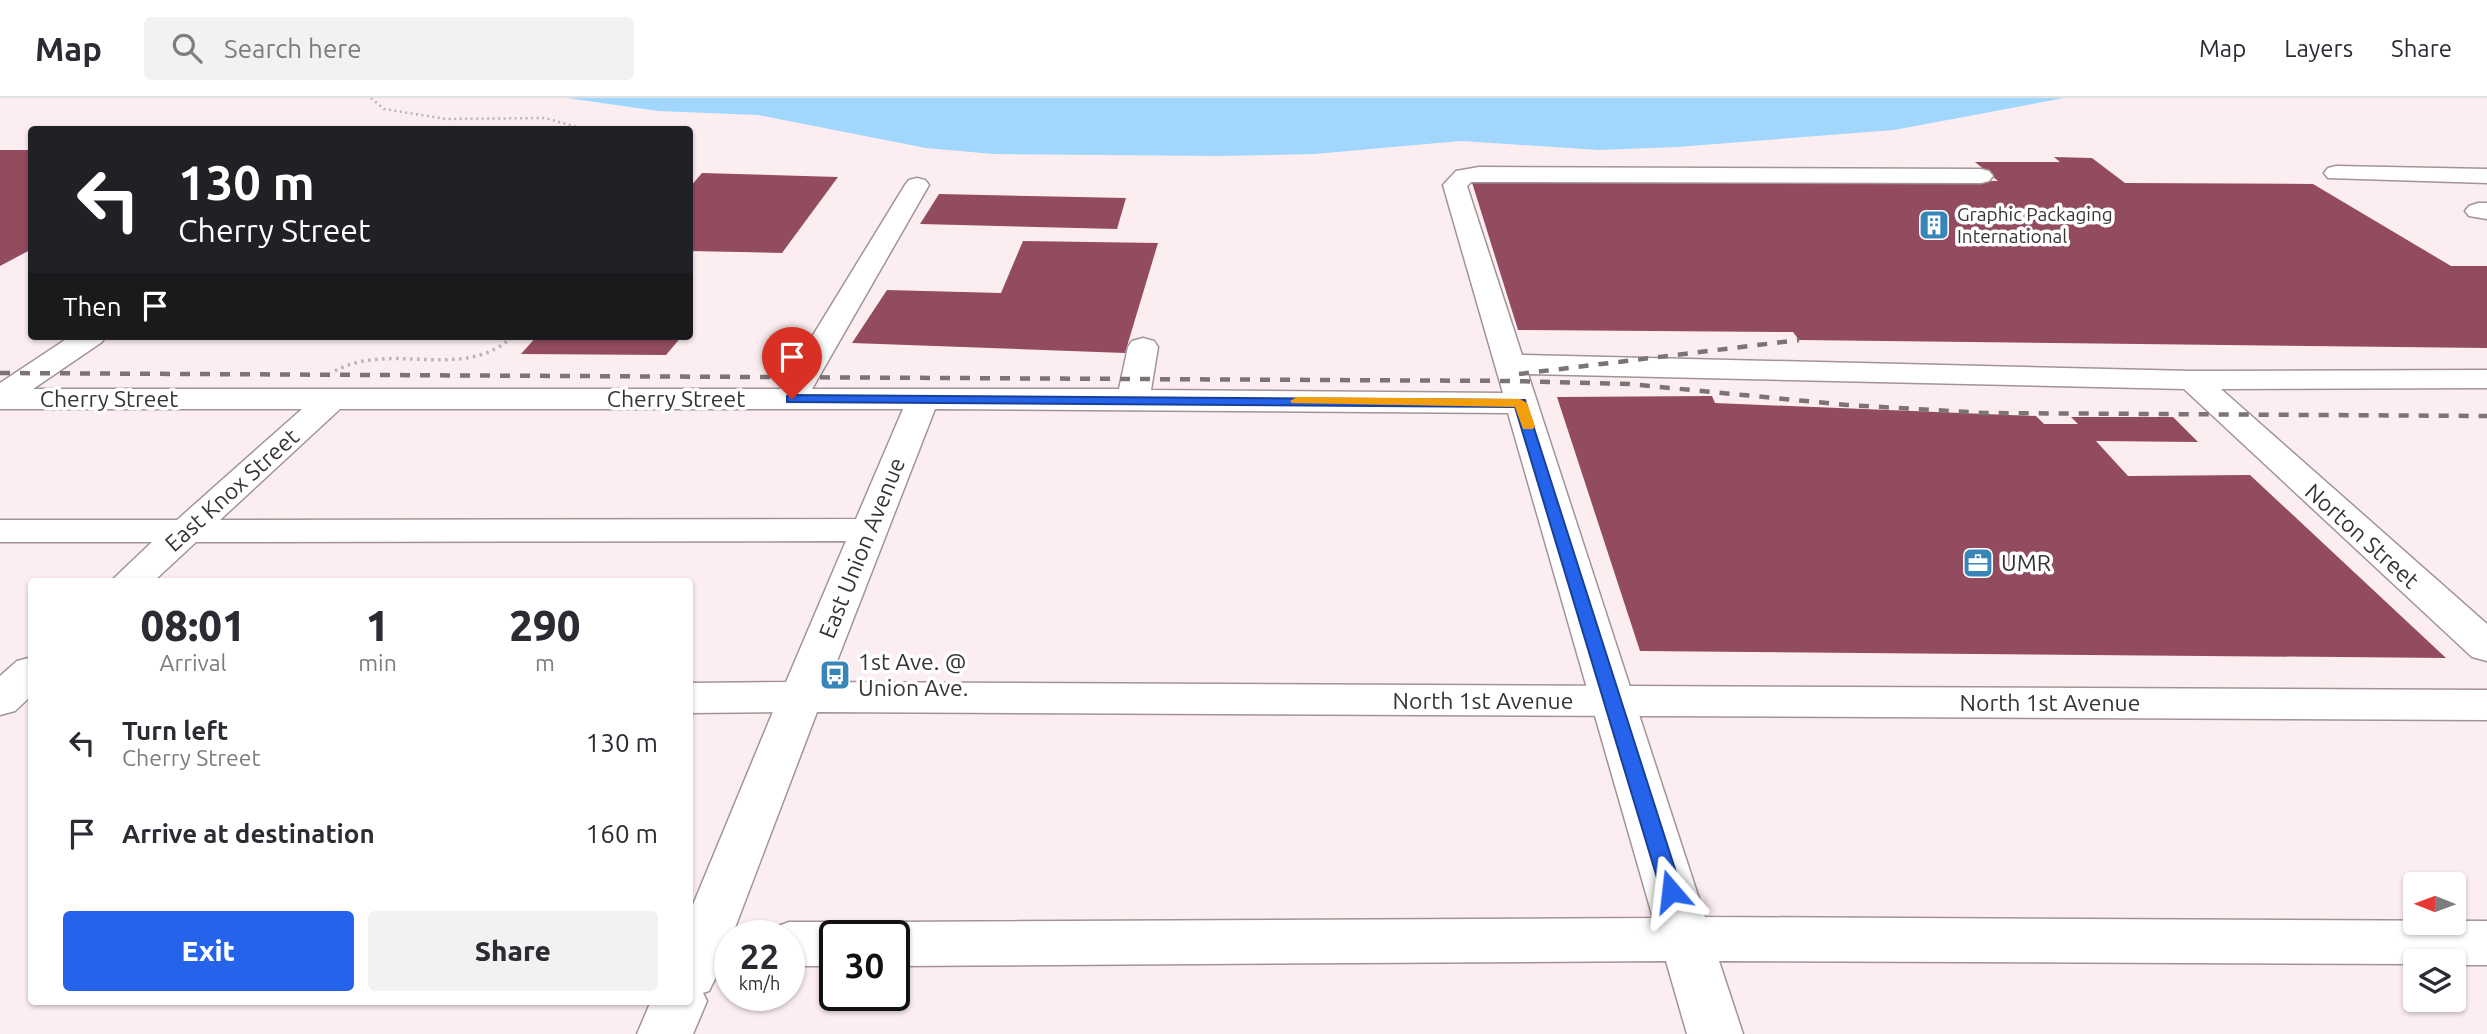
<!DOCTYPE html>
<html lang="en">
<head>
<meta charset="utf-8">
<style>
	:root { --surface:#fff; --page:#f2f2f3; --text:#2b2b33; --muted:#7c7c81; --line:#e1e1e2; --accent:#2563eb }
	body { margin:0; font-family:Ubuntu,sans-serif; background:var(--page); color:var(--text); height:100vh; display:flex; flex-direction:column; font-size:26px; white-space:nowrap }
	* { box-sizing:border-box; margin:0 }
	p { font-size:23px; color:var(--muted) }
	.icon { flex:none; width:38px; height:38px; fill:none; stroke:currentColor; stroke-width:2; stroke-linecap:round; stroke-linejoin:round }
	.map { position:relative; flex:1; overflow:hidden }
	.details { position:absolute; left:28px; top:480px; width:665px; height:427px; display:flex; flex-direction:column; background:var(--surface); border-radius:7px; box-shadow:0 2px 5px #0004 }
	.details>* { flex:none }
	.banner { position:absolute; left:28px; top:28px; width:665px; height:214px; border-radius:7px; box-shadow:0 2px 5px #0004; background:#202124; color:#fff; overflow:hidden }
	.needle { width:46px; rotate:271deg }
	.buttons { position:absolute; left:2403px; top:774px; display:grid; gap:14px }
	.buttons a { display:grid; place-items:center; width:63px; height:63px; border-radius:7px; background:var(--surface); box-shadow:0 2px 5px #0004; font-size:35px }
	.speed { position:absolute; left:714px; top:822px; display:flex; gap:14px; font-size:35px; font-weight:700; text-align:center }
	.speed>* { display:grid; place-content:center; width:91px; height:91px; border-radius:50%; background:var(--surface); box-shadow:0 2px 5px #0004; line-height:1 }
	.speed small { font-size:18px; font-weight:400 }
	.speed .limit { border:4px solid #111; border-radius:10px; background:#fff; color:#111 }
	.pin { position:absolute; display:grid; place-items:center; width:60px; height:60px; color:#fff; margin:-72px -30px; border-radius:50% 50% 50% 0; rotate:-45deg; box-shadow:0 0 7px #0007 }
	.pin .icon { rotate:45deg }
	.me { position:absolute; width:77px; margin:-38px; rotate:343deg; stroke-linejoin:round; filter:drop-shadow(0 0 5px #0008) }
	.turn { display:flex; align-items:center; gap:24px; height:147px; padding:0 35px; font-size:32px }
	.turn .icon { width:91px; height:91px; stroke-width:2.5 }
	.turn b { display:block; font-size:49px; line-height:60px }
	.then { display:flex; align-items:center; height:66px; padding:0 35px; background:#0003; gap:14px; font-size:26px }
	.eta { display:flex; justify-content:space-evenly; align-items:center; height:119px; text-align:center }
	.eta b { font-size:42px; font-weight:800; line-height:49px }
	.cta { display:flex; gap:14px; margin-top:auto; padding:14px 35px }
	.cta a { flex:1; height:80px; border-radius:7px; background:var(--accent); color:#fff; font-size:28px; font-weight:800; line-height:80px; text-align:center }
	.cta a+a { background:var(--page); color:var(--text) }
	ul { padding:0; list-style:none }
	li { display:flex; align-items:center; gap:21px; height:91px; padding:0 35px }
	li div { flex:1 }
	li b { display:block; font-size:26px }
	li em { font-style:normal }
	header { display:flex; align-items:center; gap:42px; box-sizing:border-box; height:98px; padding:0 35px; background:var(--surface); border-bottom:2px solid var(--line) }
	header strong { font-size:33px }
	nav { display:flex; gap:38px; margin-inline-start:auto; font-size:24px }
	.search { width:490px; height:63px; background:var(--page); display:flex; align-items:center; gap:18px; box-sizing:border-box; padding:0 24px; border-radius:7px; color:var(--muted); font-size:26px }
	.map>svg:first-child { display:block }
	.water { fill:#a1d6fd }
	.building { fill:#934c5f }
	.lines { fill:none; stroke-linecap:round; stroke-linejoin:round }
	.minor-casing { stroke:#a29496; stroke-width:3 }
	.major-casing { stroke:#a29496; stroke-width:3 }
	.path-far1 { stroke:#bdb1b3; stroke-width:2.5; stroke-dasharray:2 3.5; stroke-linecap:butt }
	.path { stroke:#bdb1b3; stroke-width:3.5; stroke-dasharray:2.5 4.5; stroke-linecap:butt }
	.minor { fill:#fff; fill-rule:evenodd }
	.major { fill:#fff; fill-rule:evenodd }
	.rail { stroke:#7c7374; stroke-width:4.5; stroke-dasharray:10 10; stroke-linecap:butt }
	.route { fill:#2563eb; stroke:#184099; stroke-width:2 }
	.slow { fill:#f59e0b }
	.labels { text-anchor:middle; stroke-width:7; stroke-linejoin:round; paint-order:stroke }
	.far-poi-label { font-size:19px; fill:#393334; stroke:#fff; text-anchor:start }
	.street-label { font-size:23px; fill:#393334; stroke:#fff }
	.poi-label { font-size:23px; fill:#393334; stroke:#fff; text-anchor:start }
</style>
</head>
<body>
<header>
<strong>Map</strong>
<div class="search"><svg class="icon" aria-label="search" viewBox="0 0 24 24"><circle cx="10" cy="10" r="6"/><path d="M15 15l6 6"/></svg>Search here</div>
<nav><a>Map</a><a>Layers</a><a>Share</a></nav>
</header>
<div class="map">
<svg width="2487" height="936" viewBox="0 0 2487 936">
	<rect width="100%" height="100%" fill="#fcedf0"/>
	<!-- water -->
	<path class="water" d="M 567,0 L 2064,0 L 1894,32 L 1677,49 L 1599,52 L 1461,43 L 1314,56 L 1218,58 L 994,56 L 926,50 L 758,17 L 658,13 Z"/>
	<!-- building -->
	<g class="building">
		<path d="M 0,52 L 32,52 L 32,151 L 0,168 Z"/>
		<path d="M 2054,59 L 2092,60 L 2125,85 L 2313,86 L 2451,168 L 2487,168 L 2487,250 L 1799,242 L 1793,234 L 1518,232 L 1470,78 L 1998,83 L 1975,64 L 2060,64 Z"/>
		<path d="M 702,75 L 838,79 L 782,155 L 690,153 L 690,89 Z"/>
		<path d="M 939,96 L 1126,100 L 1117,131 L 920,126 Z"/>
		<path d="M 1023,143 L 1158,145 L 1125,255 L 852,245 L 887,192 L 1001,195 Z"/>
		<path d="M 537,238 L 682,238 L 666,257 L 521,256 Z"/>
		<path d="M 1712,298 L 1715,305 L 2036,318 L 2044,326 L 2078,326 L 2071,319 L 2173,319 L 2198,344 L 2096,343 L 2128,378 L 2250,377 L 2446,560 L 1640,553 L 1557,299 Z"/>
	</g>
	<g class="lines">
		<!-- minor casing -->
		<g class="minor-casing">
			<g id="minor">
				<path d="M 2336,68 L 2487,71 L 2487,85 L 2328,80 L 2324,75 L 2328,70 Z"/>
				<path d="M 1479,69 L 1981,71 L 1989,73 L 1993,78 L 1989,83 L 1981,85 L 1471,84 L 1467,88 L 1522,257 L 2192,273 L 2487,272 L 2487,290 L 2221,291 L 2487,526 L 2487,563 L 2472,559 L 2184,291 L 1528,276 L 1705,819 L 2487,823 L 2487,867 L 2454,867 L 2454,863 L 2415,863 L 2415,866 L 1719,863 L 1743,936 L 1687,936 L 1666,863 L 894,868 L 894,838 L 871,838 L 875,831 L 894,824 L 1653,820 L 1508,315 L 935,311 L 823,599 L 816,609 L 801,614 L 690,615 L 690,585 L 786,584 L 846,443 L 196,444 L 154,483 L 111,483 L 152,444 L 0,444 L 0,422 L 177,422 L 302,311 L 0,311 L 0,285 L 71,238 L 106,238 L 102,244 L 33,291 L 780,291 L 905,87 L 909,82 L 917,80 L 925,82 L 929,87 L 812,291 L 1119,291 L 1128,249 L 1132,243 L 1143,240 L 1154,243 L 1158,249 L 1151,292 L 1503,295 L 1443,87 L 1456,73 ZM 340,311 L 903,311 L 856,421 L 220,422 Z"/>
				<path d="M 2478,105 L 2487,105 L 2487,121 L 2469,118 L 2465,113 L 2469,108 Z"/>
				<path d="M 32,559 L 32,597 L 15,613 L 0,617 L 0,578 L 17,563 Z"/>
				<path d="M 789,824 L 835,824 L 854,831 L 858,838 L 835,838 L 835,868 L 789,868 L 789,838 L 766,838 L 770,831 Z"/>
			</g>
		</g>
		<!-- major casing -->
		<g class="major-casing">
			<path id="major" d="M 801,584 L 2487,592 L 2487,622 L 817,614 L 717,877 L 709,893 L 703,895 L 707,903 L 693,936 L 637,936 L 651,903 L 690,903 L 690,814 L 779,599 L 786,589 Z"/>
		</g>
		<!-- path-far1 -->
		<path class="path-far1" d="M 371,0 L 384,11 L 446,21 L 545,20 L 588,32"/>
		<!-- path -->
		<path class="path" d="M 335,273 C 391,242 464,285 513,238"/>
		<!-- minor -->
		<use href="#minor" class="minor"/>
		<!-- major -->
		<use href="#major" class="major"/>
		<!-- rail -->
		<g class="rail">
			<path d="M 0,275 L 1515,283 L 1629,286 L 1847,307 L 1984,315 L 2487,318"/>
			<path d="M 1519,276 L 1799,242"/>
		</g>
	</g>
	<!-- route -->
	<path class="route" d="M 792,297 L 1525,302 L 1682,793 L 1679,799 L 1671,801 L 1664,799 L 1661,793 L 1515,309 L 787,304 L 787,298 Z"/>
	<!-- slow -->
	<path class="slow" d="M 1297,299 L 1520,301 L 1527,305 L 1535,328 L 1533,331 L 1523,331 L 1515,309 L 1292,305 L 1290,303 Z"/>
	<!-- icons -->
	<defs>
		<g id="building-square" transform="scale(1.575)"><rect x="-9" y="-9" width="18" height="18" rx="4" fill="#3885b8" stroke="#fff"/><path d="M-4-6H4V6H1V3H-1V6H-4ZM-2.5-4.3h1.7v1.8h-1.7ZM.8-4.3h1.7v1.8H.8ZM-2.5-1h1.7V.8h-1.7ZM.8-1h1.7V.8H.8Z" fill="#fff"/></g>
		<g id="office-square" transform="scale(1.575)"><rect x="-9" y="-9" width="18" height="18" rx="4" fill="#3885b8" stroke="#fff"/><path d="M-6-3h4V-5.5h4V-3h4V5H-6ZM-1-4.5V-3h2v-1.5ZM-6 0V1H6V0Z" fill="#fff"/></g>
		<g id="bus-square" transform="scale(1.575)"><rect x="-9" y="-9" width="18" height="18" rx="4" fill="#3885b8" stroke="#fff"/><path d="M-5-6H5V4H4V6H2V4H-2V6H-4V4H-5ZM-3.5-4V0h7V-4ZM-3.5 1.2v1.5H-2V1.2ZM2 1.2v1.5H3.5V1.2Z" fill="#fff"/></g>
	</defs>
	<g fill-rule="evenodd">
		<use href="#building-square" x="1934" y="127"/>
		<use href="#office-square" x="1978" y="465"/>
		<use href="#bus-square" x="835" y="577"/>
	</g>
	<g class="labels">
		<!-- far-poi labels -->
		<g class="far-poi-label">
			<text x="1957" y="123">Graphic Packaging<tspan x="1957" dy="22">International</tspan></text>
		</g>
		<!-- street labels -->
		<g class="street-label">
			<text x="109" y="309">Cherry Street</text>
			<text x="676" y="309">Cherry Street</text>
			<text transform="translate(232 392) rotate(-42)" y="8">East Knox Street</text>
			<text transform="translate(2362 438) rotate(42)" y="8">Norton Street</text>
			<text transform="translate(862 450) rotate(-68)" y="8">East Union Avenue</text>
			<text x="1483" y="611">North 1st Avenue</text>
			<text x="2050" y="613">North 1st Avenue</text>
		</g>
		<!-- poi labels -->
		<g class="poi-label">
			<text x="2001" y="473">UMR</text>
			<text x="858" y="572">1st Ave. @<tspan x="858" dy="26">Union Ave.</tspan></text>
		</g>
	</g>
</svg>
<div class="buttons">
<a><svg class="needle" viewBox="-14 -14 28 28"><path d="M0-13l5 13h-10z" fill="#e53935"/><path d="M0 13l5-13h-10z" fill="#7c7c81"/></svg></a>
<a><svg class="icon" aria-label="layers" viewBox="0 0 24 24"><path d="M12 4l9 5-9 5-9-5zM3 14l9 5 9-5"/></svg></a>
</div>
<div class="speed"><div>22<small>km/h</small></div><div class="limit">30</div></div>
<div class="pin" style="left:792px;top:301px;background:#d93025"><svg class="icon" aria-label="arrive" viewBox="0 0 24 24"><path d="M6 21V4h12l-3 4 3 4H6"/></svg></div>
<svg class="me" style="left:1671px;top:793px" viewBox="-20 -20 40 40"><path d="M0-17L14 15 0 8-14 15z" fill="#2563eb" stroke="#fff" stroke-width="4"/></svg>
<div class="banner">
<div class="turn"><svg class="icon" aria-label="left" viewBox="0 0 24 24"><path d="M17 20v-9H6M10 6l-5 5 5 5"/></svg><div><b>130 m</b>Cherry Street</div></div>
<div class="then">Then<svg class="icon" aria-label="arrive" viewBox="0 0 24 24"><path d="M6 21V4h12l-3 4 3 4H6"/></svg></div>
</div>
<section class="details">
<div class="eta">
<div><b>08:01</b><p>Arrival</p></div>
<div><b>1</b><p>min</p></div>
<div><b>290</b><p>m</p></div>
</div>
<ul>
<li><svg class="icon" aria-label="left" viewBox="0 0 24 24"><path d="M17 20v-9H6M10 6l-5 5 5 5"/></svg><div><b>Turn left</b><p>Cherry Street</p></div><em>130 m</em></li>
<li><svg class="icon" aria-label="arrive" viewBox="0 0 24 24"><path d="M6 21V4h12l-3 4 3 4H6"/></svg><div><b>Arrive at destination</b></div><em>160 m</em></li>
</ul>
<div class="cta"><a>Exit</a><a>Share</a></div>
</section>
</div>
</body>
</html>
